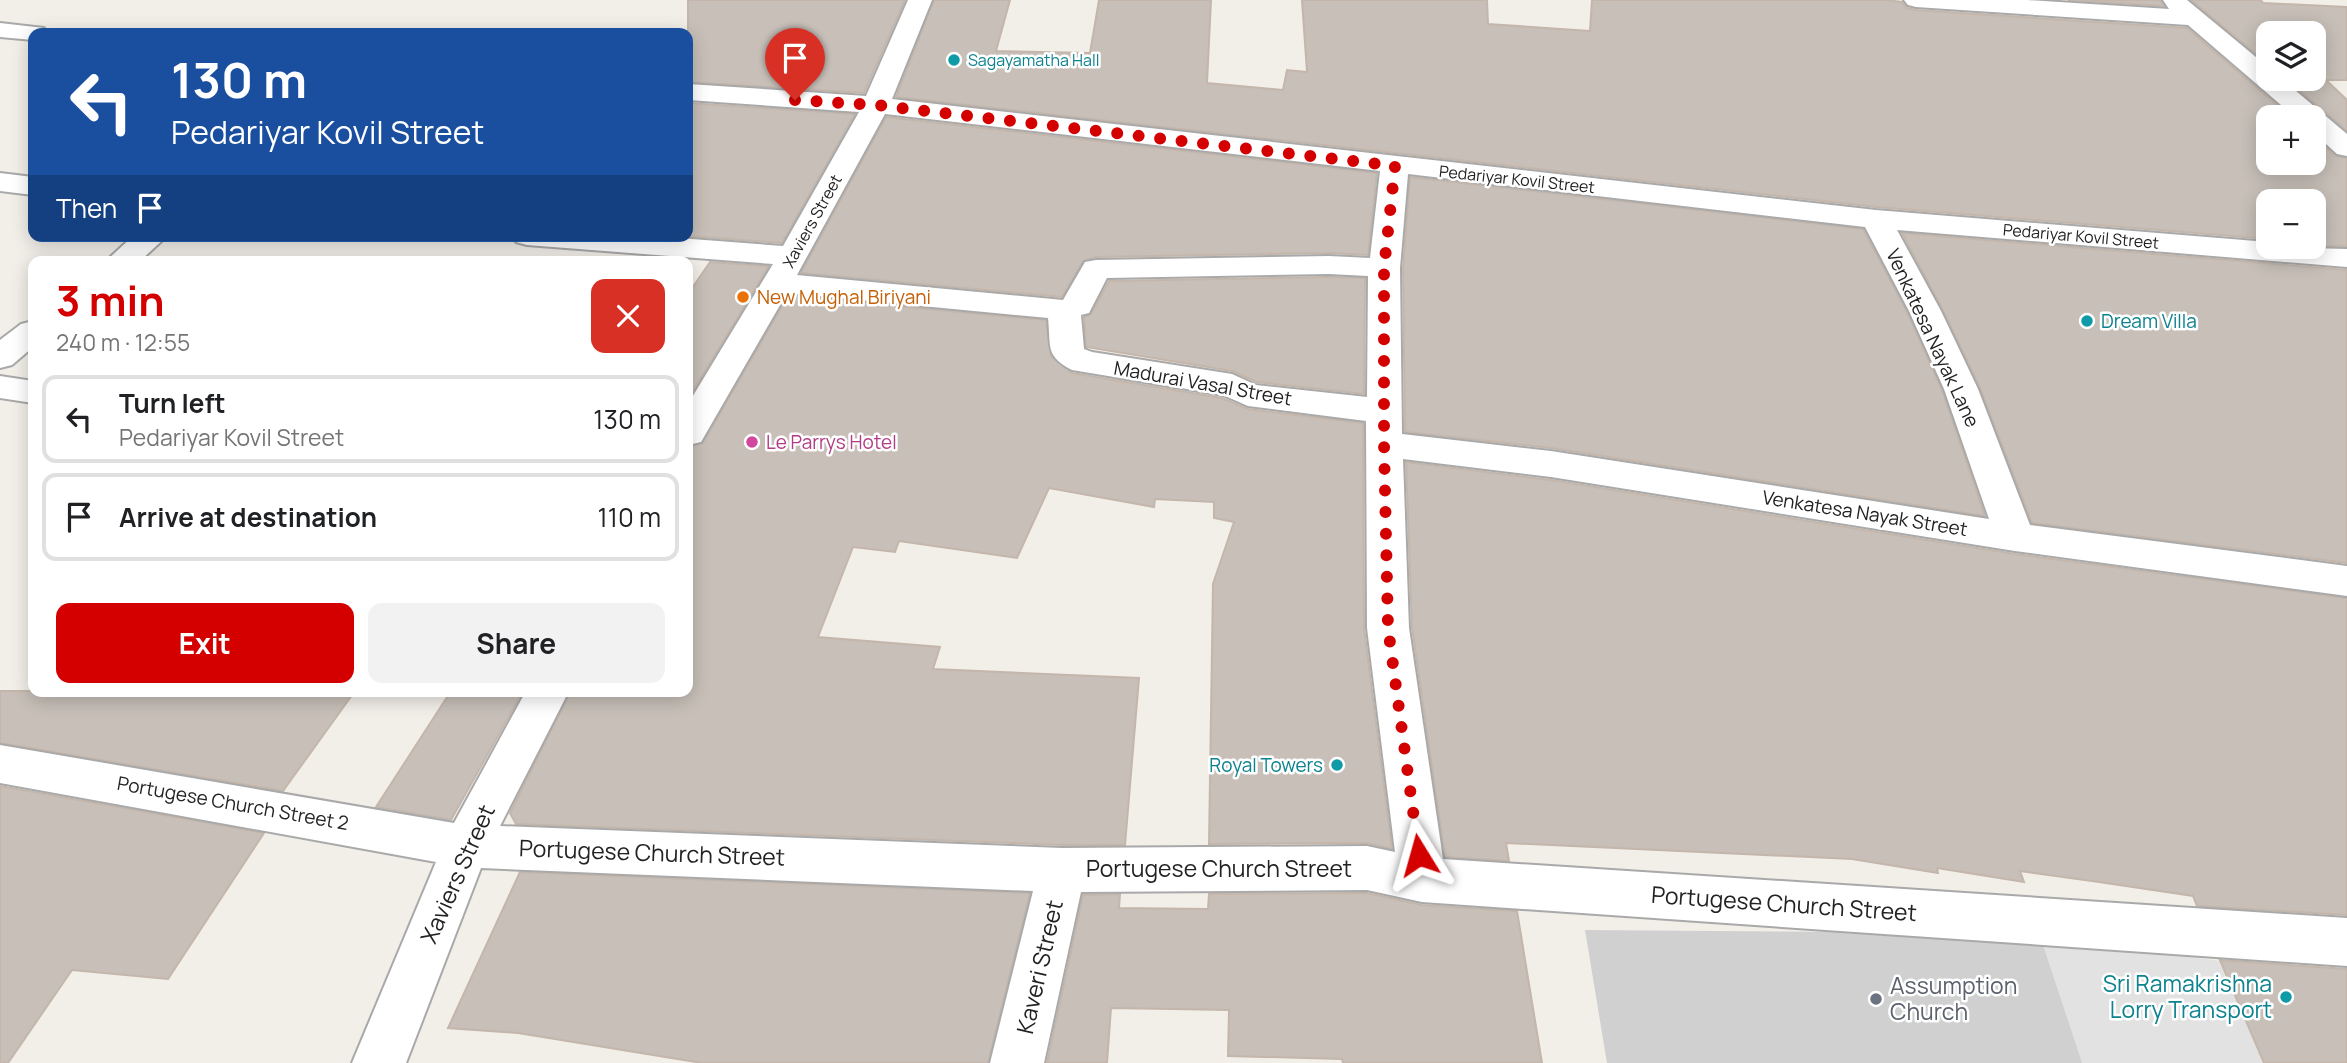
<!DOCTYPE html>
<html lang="en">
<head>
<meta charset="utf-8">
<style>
	:root { --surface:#fff; --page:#f2f2f2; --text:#202124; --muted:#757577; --line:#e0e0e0; --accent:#d40000 }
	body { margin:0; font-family:Manrope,sans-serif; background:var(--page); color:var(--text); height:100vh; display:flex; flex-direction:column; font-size:26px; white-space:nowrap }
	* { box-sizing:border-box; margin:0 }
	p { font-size:23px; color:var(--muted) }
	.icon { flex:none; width:38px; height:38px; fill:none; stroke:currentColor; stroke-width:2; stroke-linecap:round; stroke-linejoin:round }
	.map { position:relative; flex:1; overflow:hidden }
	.side { position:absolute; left:28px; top:256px; width:665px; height:441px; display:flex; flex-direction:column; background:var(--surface); border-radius:14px; box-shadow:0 4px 18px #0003 }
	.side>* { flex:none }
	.guide { position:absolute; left:28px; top:28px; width:665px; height:214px; border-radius:14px; box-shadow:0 4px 18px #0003; background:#1a4fa0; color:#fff; overflow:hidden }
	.controls { position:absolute; left:2256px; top:21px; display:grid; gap:14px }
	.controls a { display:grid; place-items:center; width:70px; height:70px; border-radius:14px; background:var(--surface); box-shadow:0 4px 18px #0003; font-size:35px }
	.pin { position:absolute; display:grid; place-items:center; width:60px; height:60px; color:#fff; margin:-72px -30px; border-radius:50% 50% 50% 0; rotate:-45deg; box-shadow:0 0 7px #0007 }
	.pin .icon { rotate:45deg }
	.me { position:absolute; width:77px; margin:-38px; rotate:352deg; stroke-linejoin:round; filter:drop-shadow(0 0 5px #0008) }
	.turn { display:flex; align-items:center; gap:24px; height:147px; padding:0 28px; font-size:32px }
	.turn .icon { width:91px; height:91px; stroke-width:2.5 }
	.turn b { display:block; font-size:49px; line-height:60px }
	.then { display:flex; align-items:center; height:66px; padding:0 28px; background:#0003; gap:14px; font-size:26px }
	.round { display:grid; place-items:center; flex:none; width:74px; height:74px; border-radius:14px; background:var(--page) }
	.summary { display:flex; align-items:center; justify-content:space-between; height:119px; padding:0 28px }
	h1 { font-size:42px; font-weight:700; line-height:52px; color:var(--accent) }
	.button { display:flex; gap:14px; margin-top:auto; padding:14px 28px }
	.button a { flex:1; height:80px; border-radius:14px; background:var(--accent); color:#fff; font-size:28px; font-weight:700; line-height:80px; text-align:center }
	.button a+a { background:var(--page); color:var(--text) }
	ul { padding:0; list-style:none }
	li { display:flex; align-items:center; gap:21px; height:88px; margin:0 14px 10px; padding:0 14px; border:4px solid var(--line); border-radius:14px }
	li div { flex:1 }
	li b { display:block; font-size:26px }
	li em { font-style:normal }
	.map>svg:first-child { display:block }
	.religious { fill:#d0d0d0 }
	.parking { fill:#e2e2e2 }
	.building { fill:#c7bfb8; stroke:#c4b6ab; stroke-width:2 }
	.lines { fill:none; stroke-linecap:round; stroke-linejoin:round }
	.minor-casing { stroke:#a9a9a9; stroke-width:4 }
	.minor { fill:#fff; fill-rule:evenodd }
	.route { stroke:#d40000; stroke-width:12; stroke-dasharray:0 21.6 }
	.culture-dot { fill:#0f9aa8; stroke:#fff; stroke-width:2.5 }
	.food-dot { fill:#e8710a; stroke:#fff; stroke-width:2.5 }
	.hotel-dot { fill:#d1479c; stroke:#fff; stroke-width:2.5 }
	.worship-dot { fill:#6b7280; stroke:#fff; stroke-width:2.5 }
	.labels { text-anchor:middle; stroke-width:5; stroke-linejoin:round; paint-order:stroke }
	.far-culture-label { font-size:16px; fill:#0d838f; stroke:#fff; text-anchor:start }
	.far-street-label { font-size:16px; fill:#222; stroke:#fff }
	.food-label { font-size:19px; fill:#c56008; stroke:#fff; text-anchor:start }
	.culture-label { font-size:19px; fill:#0d838f; stroke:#fff; text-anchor:start }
	.street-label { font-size:19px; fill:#222; stroke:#fff }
	.hotel-label { font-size:19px; fill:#b23c85; stroke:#fff; text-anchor:start }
	.near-street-label { font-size:23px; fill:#222; stroke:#fff }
	.near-culture-label { font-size:23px; fill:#0d838f; stroke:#fff; text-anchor:end }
	.near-worship-label { font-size:23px; fill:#5b616d; stroke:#fff; text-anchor:start }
</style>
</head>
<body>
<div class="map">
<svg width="2347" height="1063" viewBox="0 0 2347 1063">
	<rect width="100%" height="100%" fill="#f2efe9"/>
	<!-- religious -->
	<path class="religious" d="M 1585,930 L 2130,934 L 2182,1063 L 1607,1063 Z"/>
	<!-- parking -->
	<path class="parking" d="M 2040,936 L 2220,961 L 2263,1063 L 2082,1063 Z"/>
	<!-- building -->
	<g class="building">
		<path d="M 688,0 L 905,0 L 864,93 L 688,82 Z"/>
		<path d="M 934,0 L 1010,0 L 996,51 L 1090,53 L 1099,0 L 1211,0 L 1207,83 L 1283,90 L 1287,70 L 1307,72 L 1302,0 L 1487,0 L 1488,24 L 1590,31 L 1592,0 L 1886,0 L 1902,2 L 1907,8 L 1916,10 L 2187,28 L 2291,117 L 2268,117 L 2268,163 L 2314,163 L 2314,136 L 2335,156 L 2347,158 L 2347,246 L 2314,246 L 2314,201 L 2268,201 L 2268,239 L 1876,207 L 896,97 Z"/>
		<path d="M 2068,0 L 2160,0 L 2164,6 Z"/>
		<path d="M 2191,0 L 2261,0 L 2263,3 L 2347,7 L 2347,80 L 2326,80 L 2347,100 L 2347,131 L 2286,79 L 2314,79 L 2314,33 L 2268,33 L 2268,64 Z"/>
		<path d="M 688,103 L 855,114 L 782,243 L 688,236 Z"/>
		<path d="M 886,117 L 1377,173 L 1368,255 L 1329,253 L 1096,257 L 1083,261 L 1062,297 L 801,273 Z"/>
		<path d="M 1410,177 L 1863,229 L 1907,312 L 1942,390 L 1985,516 L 1551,448 L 1405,432 L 1403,268 Z"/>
		<path d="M 1902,233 L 2347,270 L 2347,563 L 2032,523 L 1980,388 L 1943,310 Z"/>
		<path d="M 710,262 L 769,266 L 688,399 L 688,294 Z"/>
		<path d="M 1329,277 L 1365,278 L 1364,394 L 1257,382 L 1232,371 L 1086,347 L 1084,317 L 1091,314 L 1109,281 Z"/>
		<path d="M 788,296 L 1046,320 L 1051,356 L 1072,373 L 1222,398 L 1248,409 L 1363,423 L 1364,628 L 1392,849 L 1367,843 L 1209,844 L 1213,584 L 1234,522 L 1214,518 L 1214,502 L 1155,499 L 1154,507 L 1049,488 L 1017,558 L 899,541 L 895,552 L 853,547 L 818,637 L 940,647 L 933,669 L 1139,678 L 1125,845 L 1062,845 L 516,824 L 510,813 L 571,691 L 688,691 L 688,447 L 703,443 Z"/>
		<path d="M 1406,462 L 1551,480 L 2015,554 L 2347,598 L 2347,915 L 2197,906 L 2193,896 L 2099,882 L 2020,871 L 2024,882 L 1937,868 L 1938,873 L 1852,859 L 1506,843 L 1509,861 L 1445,857 L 1412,628 Z"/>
		<path d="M 0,691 L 355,691 L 283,791 L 0,743 Z"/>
		<path d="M 451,691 L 523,691 L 451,820 L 376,807 Z"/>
		<path d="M 0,786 L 264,833 L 168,979 L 72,970 L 8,1063 L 0,1063 Z"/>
		<path d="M 520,872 L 1030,893 L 988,1063 L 702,1063 L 518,1033 L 448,1028 Z"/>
		<path d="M 1367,893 L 1422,905 L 1517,911 L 1542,1063 L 1343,1063 L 1342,1059 L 1228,1056 L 1229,1010 L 1111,1008 L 1107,1063 L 1047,1063 L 1083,895 L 1120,894 L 1119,908 L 1208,909 L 1209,894 Z"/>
		<path d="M 2220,960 L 2347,969 L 2347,1063 L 2264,1063 Z"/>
	</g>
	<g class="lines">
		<!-- minor casing -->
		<g class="minor-casing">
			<g id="minor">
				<path d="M 908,0 L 932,0 L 892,99 L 1876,210 L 2268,242 L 2268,247 L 2347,249 L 2347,267 L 1897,230 L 1941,311 L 1978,389 L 2030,525 L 2347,566 L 2347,596 L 2015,551 L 1551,477 L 1403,459 L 1409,628 L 1443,859 L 2347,918 L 2347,966 L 1422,902 L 1367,890 L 1081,892 L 1044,1063 L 990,1063 L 1033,891 L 481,868 L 406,1063 L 352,1063 L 436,862 L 0,783 L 0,745 L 454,823 L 526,691 L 569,691 L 500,826 L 1062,848 L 1367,846 L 1395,852 L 1367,628 L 1366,421 L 1248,406 L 1223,395 L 1072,370 C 1045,356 1051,347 1048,318 L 787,293 L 701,442 L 688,445 L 688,404 L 773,264 L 527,245 L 516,242 L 512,236 L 652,236 L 783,246 L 859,112 L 688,100 L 688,84 L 866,96 ZM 885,114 L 1380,171 L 1370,258 L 1329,256 L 1096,260 L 1085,262 L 1063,300 L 797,275 ZM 1408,174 L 1865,227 L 1909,311 L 1944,389 L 1989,519 L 1551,451 L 1402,434 L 1400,268 ZM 1329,274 L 1368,276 L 1367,397 L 1256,385 L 1232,374 L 1092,352 L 1084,349 L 1081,315 L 1089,313 L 1107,278 Z"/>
				<path d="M 1904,0 L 2027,0 L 2169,9 L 2163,0 L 2187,0 L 2268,67 L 2268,79 L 2282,79 L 2347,134 L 2347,156 L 2337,154 L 2314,133 L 2314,117 L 2295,117 L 2188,25 L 1916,7 L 1908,5 Z"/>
				<path d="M 0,23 L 44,28 L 47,33 L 33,33 L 33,40 L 0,37 Z"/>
				<path d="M 0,173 L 33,177 L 33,195 L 0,191 Z"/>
				<path d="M 133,236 L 167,236 L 140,261 L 106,261 Z"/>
				<path d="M 33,321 L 33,347 L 12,365 L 0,368 L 0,340 L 21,324 Z"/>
				<path d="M 0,376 L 33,381 L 33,403 L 0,398 Z"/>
			</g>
		</g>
		<!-- minor -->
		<use href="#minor" class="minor"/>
	</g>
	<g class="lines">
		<!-- route -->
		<path class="route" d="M 795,100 L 876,105 L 1395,166 L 1384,268 L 1384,444 L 1388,628 L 1419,855"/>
	</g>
	<!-- markers -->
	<g class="culture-dot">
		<circle cx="954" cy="60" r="7"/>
		<circle cx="2087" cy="321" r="7"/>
		<circle cx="1337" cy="765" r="7"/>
		<circle cx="2286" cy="997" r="7"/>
	</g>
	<circle class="food-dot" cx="743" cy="297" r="7"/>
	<circle class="hotel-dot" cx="752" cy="442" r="7"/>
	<circle class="worship-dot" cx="1876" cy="999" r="7"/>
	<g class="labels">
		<!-- far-culture labels -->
		<g class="far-culture-label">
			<text x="968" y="66">Sagayamatha Hall</text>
		</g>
		<!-- far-street labels -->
		<g class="far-street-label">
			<text transform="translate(1517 179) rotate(6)" y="6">Pedariyar Kovil Street</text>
			<text transform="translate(812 221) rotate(-61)" y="6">Xaviers Street</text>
			<text transform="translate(2081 236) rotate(5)" y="6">Pedariyar Kovil Street</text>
		</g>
		<!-- food labels -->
		<g class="food-label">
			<text x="757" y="304">New Mughal Biriyani</text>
		</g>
		<!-- culture labels -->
		<g class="culture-label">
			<text x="2101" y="328">Dream Villa</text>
			<text x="1323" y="772" text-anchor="end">Royal Towers</text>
		</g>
		<!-- street labels -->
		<g class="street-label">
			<text transform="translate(1933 338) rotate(65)" y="7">Venkatesa Nayak Lane</text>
			<text transform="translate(1203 383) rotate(10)" y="7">Madurai Vasal Street</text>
			<text transform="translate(1865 513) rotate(9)" y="7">Venkatesa Nayak Street</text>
			<text transform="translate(233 803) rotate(10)" y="7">Portugese Church Street 2</text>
		</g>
		<!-- hotel labels -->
		<g class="hotel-label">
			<text x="766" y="449">Le Parrys Hotel</text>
		</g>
		<!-- near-street labels -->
		<g class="near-street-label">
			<text transform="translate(652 853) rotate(2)" y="8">Portugese Church Street</text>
			<text x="1219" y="877">Portugese Church Street</text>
			<text transform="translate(458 874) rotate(-66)" y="8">Xaviers Street</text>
			<text transform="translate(1784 904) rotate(4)" y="8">Portugese Church Street</text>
			<text transform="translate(1040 967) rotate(-77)" y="8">Kaveri Street</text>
		</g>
		<!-- near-culture labels -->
		<g class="near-culture-label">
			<text x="2272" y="992">Sri Ramakrishna<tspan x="2272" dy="26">Lorry Transport</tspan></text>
		</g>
		<!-- near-worship labels -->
		<g class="near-worship-label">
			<text x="1890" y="994">Assumption<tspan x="1890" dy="26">Church</tspan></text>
		</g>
	</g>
</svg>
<div class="controls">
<a><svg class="icon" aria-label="layers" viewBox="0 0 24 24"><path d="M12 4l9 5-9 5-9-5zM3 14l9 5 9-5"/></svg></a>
<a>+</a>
<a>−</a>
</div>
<div class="pin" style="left:795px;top:100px;background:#d93025"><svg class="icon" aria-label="arrive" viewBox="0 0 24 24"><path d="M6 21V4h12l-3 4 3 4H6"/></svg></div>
<svg class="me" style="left:1419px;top:855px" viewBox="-20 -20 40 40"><path d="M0-17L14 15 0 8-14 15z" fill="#d40000" stroke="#fff" stroke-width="4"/></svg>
<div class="guide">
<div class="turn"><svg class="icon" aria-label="left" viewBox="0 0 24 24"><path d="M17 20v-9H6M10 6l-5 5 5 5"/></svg><div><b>130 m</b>Pedariyar Kovil Street</div></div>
<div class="then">Then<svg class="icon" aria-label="arrive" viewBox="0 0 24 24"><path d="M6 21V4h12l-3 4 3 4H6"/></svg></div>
</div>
<section class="side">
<div class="summary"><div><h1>3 min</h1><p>240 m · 12:55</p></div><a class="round" style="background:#d93025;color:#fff"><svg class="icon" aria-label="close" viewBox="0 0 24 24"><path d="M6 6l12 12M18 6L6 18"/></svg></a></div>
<ul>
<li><svg class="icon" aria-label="left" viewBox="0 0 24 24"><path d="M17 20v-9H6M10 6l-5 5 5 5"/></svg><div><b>Turn left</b><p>Pedariyar Kovil Street</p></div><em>130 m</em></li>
<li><svg class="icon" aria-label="arrive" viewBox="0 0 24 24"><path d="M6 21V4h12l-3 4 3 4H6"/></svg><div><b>Arrive at destination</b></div><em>110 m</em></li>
</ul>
<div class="button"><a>Exit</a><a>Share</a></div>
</section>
</div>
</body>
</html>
